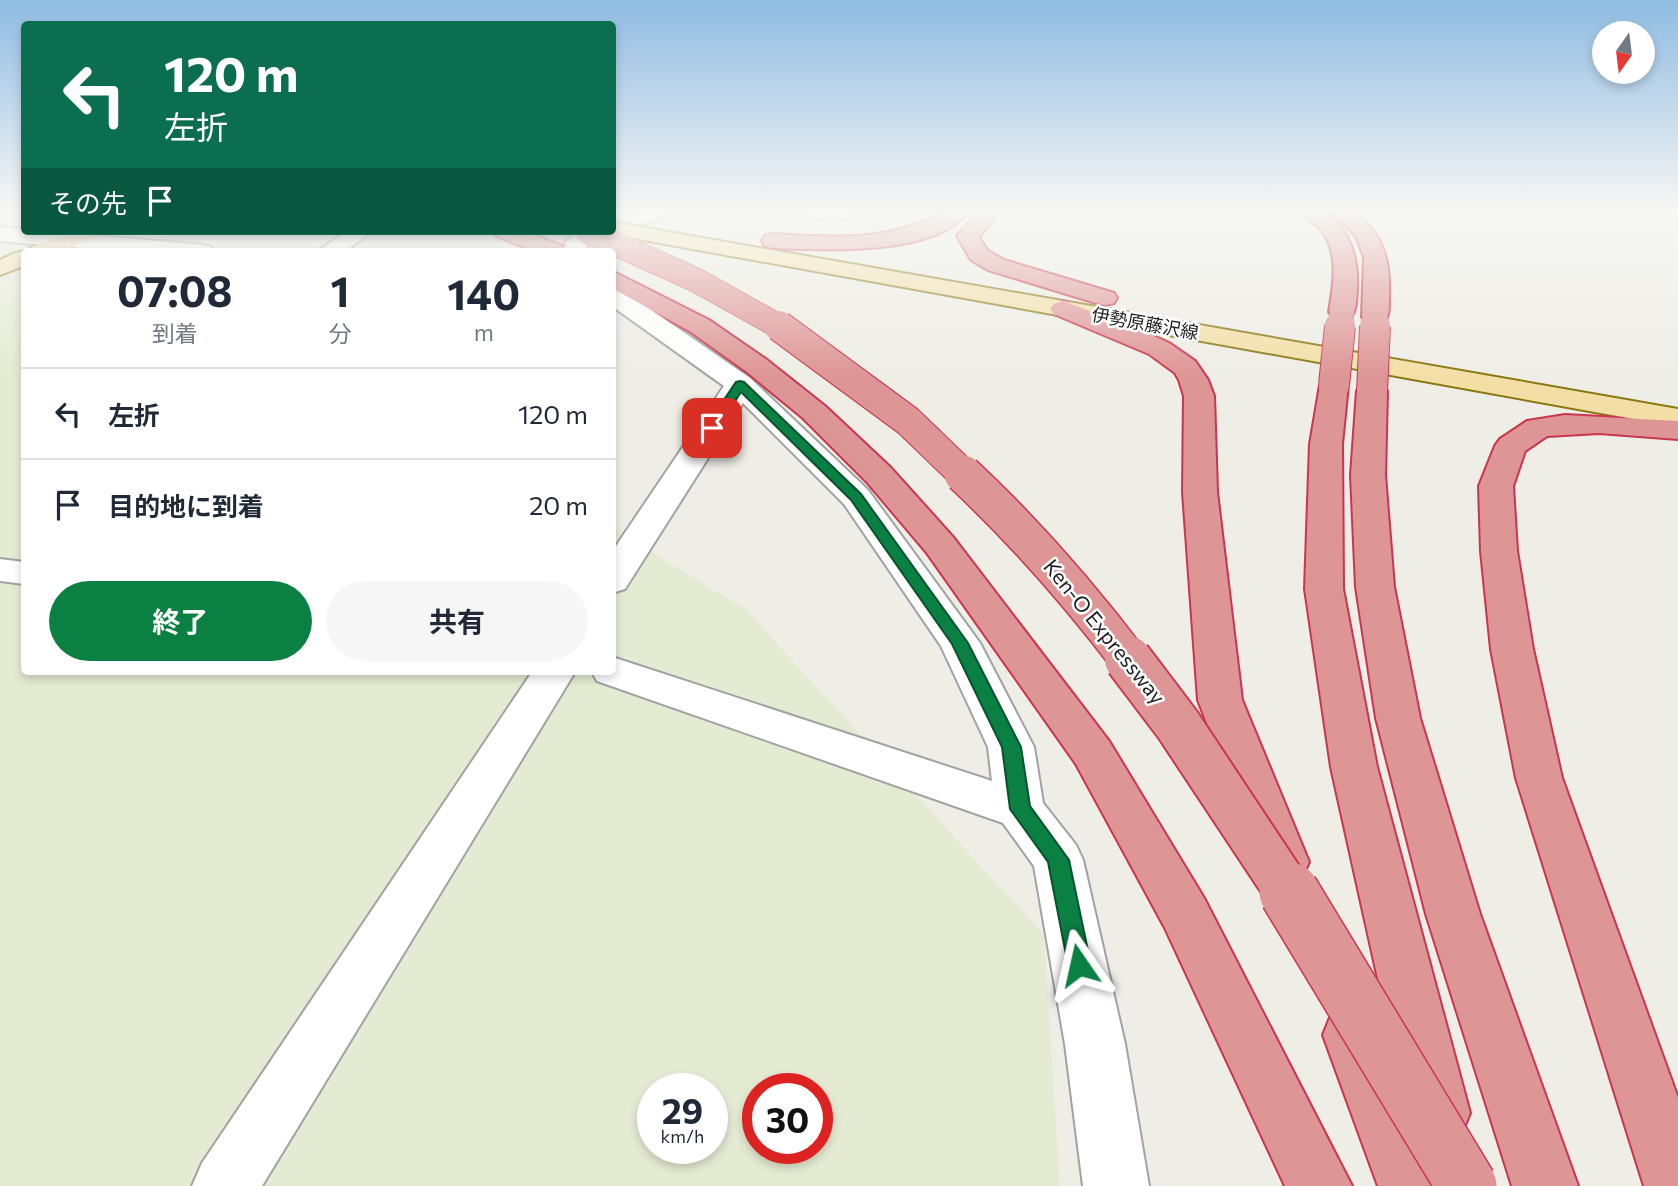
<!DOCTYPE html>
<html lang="ja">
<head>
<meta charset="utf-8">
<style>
	:root { --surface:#fff; --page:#f6f6f7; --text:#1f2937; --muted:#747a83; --line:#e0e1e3; --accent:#0b8043 }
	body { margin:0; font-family:Commissioner,"Noto Sans JP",sans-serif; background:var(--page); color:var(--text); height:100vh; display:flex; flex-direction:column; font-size:26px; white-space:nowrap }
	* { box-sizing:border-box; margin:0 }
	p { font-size:23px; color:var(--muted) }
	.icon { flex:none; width:38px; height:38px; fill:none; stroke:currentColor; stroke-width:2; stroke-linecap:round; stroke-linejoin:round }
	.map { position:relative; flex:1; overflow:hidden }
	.sheet { position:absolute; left:21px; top:248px; width:595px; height:427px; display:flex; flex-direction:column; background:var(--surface); border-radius:7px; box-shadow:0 4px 10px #0003 }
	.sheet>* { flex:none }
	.hud { position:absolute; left:21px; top:21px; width:595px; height:214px; border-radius:7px; box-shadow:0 4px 10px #0003; background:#0b6e4f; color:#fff; overflow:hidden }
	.needle { width:46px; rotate:194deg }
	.controls { position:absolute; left:1592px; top:21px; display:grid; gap:14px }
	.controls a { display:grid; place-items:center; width:63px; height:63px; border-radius:50%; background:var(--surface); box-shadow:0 4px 10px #0003; font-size:35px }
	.speed { position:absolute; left:637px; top:1073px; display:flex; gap:14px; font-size:35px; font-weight:700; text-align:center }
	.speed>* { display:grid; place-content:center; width:91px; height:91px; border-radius:50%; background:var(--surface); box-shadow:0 4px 10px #0003; line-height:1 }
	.speed small { font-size:18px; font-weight:400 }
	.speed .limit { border:10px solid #d22; background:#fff; color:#111 }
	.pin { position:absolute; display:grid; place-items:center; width:60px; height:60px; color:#fff; margin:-30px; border-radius:14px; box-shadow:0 4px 10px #0006 }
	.me { position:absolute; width:77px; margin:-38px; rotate:349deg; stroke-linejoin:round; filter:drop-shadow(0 0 5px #0008) }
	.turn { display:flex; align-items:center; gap:24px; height:147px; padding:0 28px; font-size:32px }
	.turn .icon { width:91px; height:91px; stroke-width:2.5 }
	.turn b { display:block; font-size:49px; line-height:60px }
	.then { display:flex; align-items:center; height:66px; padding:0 28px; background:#0003; gap:14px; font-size:26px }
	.eta { display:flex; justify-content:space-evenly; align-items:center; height:119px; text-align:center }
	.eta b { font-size:42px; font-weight:700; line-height:49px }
	.button { display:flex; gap:14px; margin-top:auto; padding:14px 28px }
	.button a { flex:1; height:80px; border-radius:42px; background:var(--accent); color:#fff; font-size:28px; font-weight:700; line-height:80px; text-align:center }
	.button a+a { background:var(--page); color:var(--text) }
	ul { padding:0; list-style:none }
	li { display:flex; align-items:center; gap:21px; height:91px; padding:0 28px; border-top:2px solid var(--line) }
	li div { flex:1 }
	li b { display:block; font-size:26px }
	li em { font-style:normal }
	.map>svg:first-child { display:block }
	.farmland { fill:#e5ebd3; fill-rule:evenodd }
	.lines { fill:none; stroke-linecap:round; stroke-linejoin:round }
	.minor-casing { stroke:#a2a2a2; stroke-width:4 }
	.major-casing { stroke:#8a770f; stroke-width:4 }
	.highway-casing { stroke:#c9364e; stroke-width:4 }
	.minor { fill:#fff; fill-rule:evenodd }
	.major { fill:#f3dfa6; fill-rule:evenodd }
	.highway { fill:#de9595; fill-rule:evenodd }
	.highway-bridge-far4-casing { stroke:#c9364e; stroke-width:25; stroke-linecap:butt }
	.highway-bridge-far3-casing { stroke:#c9364e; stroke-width:32; stroke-linecap:butt }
	.highway-bridge-far2-casing { stroke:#c9364e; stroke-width:40; stroke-linecap:butt }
	.highway-bridge-far1-casing { stroke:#c9364e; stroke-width:50; stroke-linecap:butt }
	.highway-bridge-casing { stroke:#c9364e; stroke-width:62; stroke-linecap:butt }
	.highway-bridge-far4 { stroke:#de9595; stroke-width:24 }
	.highway-bridge-far3 { stroke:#de9595; stroke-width:30 }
	.highway-bridge-far2 { stroke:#de9595; stroke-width:37 }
	.highway-bridge-far1 { stroke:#de9595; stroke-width:46 }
	.highway-bridge { stroke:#de9595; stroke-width:59 }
	.route { fill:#0b8043; stroke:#07532c; stroke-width:2 }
	.labels { text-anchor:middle; stroke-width:5; stroke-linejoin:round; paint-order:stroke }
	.far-street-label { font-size:18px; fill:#1e1e1e; stroke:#fff }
	.street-label { font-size:21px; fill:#1e1e1e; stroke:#fff }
</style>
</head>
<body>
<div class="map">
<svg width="1678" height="1186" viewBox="0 0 1678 1186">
	<rect width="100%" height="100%" fill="#eeede6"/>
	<!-- farmland -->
	<path class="farmland" d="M 0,225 L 86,252 L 24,252 L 24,672 L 612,672 L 613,529 L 745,609 L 1044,935 L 1060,1186 L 0,1186 ZM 653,1088 L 712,1088 L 712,1148 L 653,1148 ZM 758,1088 L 817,1088 L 817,1148 L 758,1148 Z"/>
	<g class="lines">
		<!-- minor casing -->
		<g class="minor-casing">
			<g id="minor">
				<path d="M 643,210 L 671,210 C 664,220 645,225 633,223 L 630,218 Z"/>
				<path d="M 793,210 L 856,210 L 850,218 C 834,222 812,218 796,214 Z"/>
				<path d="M 0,227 L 203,245 L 211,247 L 214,252 L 127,252 L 0,241 Z"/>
				<path d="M 347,231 L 373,231 L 344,252 L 317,252 Z"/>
				<path d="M 577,231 L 602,231 L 587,245 L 586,252 L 564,252 L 565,243 Z"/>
				<path d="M 612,287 L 621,289 L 750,378 L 868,490 L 980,643 L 1034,747 L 1043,803 L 1076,845 L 1083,860 L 1125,1044 L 1149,1186 L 1083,1186 L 1065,1044 L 1034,866 L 1003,823 L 597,681 L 592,672 L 612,672 L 612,657 L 992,781 L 988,747 L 941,646 L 844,504 L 743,403 L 625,589 L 612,593 L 612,552 L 724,386 L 612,306 Z"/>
				<path d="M 0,559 L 24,562 L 24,584 L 0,581 Z"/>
				<path d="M 532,672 L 575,672 L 262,1186 L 192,1186 L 202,1163 Z"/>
			</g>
		</g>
		<!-- major casing -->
		<g class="major-casing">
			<g id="major">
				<path d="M 612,222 L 1678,409 L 1678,427 L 604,233 L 612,231 Z"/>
				<path d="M 72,231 L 102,231 L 99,236 L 59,252 L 24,252 L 24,266 L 0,275 L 0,260 C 9,256 18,250 28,252 L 31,247 Z"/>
			</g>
		</g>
		<!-- highway casing -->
		<g class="highway-casing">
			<g id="highway">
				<path d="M 945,210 L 969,210 C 937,257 823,250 773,248 L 765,246 L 762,241 L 765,236 L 773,234 C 833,237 892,243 945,210 Z"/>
				<path d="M 980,210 L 1001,210 L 979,237 L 988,251 L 1004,260 L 1114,293 L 1117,298 L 1114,303 L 1105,305 L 1096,303 L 988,270 L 971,260 L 957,236 Z"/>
				<path d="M 1301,210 L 1324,210 C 1350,231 1359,257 1357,290 C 1356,300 1357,309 1351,317 L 1342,320 L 1333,317 L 1329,312 C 1333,287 1339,257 1324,234 C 1318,225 1307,219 1301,210 Z"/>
				<path d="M 1330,210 L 1353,210 C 1382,233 1391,259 1389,296 C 1389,306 1390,315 1384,322 L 1375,325 L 1366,322 L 1362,317 L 1364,257 L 1356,236 Z"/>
				<path d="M 493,231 L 524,231 L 565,247 L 568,252 L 537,252 L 496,236 Z"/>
				<path d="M 612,271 L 709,320 L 767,360 L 825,406 L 891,468 L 953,537 L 1109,741 L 1204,898 L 1352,1186 L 1285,1186 L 1165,928 L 1076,764 L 927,553 L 867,482 L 803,418 L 747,372 L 691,332 L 612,288 Z"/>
				<path d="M 1063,301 L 1136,328 L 1169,343 L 1195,361 L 1208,380 L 1214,396 L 1217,492 L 1242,700 L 1309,862 L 1302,877 L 1284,883 L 1266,877 L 1198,700 L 1183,492 L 1184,396 L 1179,380 L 1175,373 L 1149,354 L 1054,314 L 1050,309 L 1054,304 Z"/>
				<path d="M 1334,376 L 1344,379 L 1348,385 L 1342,444 L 1343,589 L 1377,767 L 1470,1113 L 1461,1135 L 1439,1144 L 1424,1138 L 1444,1186 L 1378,1186 L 1323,1035 L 1331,1015 L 1352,1007 L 1373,1015 L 1401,1083 L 1331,767 L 1305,589 L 1310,444 L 1320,385 L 1324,379 Z"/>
				<path d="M 1372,382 L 1382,385 L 1387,391 L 1385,475 L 1394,587 L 1420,718 L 1480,914 L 1578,1186 L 1512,1186 L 1426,914 L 1376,718 L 1356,587 L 1351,475 L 1357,391 L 1362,385 Z"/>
				<path d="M 1565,415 L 1678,421 L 1678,439 L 1599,433 L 1547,436 L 1525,451 L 1513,486 L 1517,551 L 1533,649 L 1562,778 L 1678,1098 L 1678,1186 L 1644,1186 L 1516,778 L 1491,649 L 1481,551 L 1479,486 L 1495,446 L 1500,439 L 1527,421 Z"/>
			</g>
		</g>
		<!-- minor -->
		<use href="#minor" class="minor"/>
		<!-- major -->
		<use href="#major" class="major"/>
		<!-- highway -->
		<use href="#highway" class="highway"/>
		<!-- highway-bridge-far4 casing -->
		<g class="highway-bridge-far4-casing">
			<g id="highway-bridge-far4">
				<path d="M 587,231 L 696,280 L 782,328"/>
				<path d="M 1340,328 L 1342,312"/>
				<path d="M 1375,328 L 1375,317"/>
			</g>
		</g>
		<!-- highway-bridge-far3 casing -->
		<g class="highway-bridge-far3-casing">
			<g id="highway-bridge-far3">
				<path d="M 779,326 L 908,421 L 965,476"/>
				<path d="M 1334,385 L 1340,326"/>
				<path d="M 1372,391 L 1375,326"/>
			</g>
		</g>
		<!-- highway-bridge-far2 casing -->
		<g class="highway-bridge-far2-casing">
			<path id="highway-bridge-far2" d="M 963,474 C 1024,531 1079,594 1130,661"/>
		</g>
		<!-- highway-bridge-far1 casing -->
		<g class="highway-bridge-far1-casing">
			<path id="highway-bridge-far1" d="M 1128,659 L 1178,725 L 1290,894"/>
		</g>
		<!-- highway-bridge casing -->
		<g class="highway-bridge-casing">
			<path id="highway-bridge" d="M 1289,892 L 1467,1186"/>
		</g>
		<!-- highway-bridge-far4 -->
		<use href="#highway-bridge-far4" class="highway-bridge-far4"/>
		<!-- highway-bridge-far3 -->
		<use href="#highway-bridge-far3" class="highway-bridge-far3"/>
		<!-- highway-bridge-far2 -->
		<use href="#highway-bridge-far2" class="highway-bridge-far2"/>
		<!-- highway-bridge-far1 -->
		<use href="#highway-bridge-far1" class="highway-bridge-far1"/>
		<!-- highway-bridge -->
		<use href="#highway-bridge" class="highway-bridge"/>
	</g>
	<!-- sky -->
	<linearGradient id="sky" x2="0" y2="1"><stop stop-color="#8fbbe2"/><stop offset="0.56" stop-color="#f7f7f4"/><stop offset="1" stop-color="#f7f7f4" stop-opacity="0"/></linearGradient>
	<rect width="1678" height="376" fill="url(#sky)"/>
	<!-- route -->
	<path class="route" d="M 740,381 L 744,382 L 861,494 L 968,643 L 1021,747 L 1030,806 L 1069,860 L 1091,965 L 1087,973 L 1079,976 L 1071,973 L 1068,965 L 1048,862 L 1010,809 L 1002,747 L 952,644 L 851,500 L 741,392 L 716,431 L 712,432 L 705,428 L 736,382 Z"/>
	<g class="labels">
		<!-- far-street labels -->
		<g class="far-street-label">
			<text transform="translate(1145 324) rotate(10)" y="6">伊勢原藤沢線</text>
		</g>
		<!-- street labels -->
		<g class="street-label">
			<text transform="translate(1104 632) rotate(51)" y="7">Ken-O Expressway</text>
		</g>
	</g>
</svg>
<div class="controls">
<a><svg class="needle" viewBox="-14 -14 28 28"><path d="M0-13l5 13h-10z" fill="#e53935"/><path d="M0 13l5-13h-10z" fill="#747a83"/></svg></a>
</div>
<div class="speed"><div>29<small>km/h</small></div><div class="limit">30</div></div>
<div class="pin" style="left:712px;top:428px;background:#d93025"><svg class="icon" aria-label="arrive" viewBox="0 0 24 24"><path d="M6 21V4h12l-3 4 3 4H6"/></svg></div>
<svg class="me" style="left:1079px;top:965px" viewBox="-20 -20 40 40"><path d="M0-17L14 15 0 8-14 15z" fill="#0b8043" stroke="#fff" stroke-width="4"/></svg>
<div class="hud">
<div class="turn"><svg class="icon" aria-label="left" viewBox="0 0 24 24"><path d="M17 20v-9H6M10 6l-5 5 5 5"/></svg><div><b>120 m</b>左折</div></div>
<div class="then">その先<svg class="icon" aria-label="arrive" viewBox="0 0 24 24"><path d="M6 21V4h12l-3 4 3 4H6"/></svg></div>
</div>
<section class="sheet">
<div class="eta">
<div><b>07:08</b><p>到着</p></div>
<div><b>1</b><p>分</p></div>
<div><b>140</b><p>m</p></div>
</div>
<ul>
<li><svg class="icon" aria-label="left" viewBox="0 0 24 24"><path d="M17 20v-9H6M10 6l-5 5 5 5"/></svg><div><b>左折</b></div><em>120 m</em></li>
<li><svg class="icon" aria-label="arrive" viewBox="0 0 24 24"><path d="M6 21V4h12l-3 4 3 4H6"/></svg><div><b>目的地に到着</b></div><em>20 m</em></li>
</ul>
<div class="button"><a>終了</a><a>共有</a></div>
</section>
</div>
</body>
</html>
